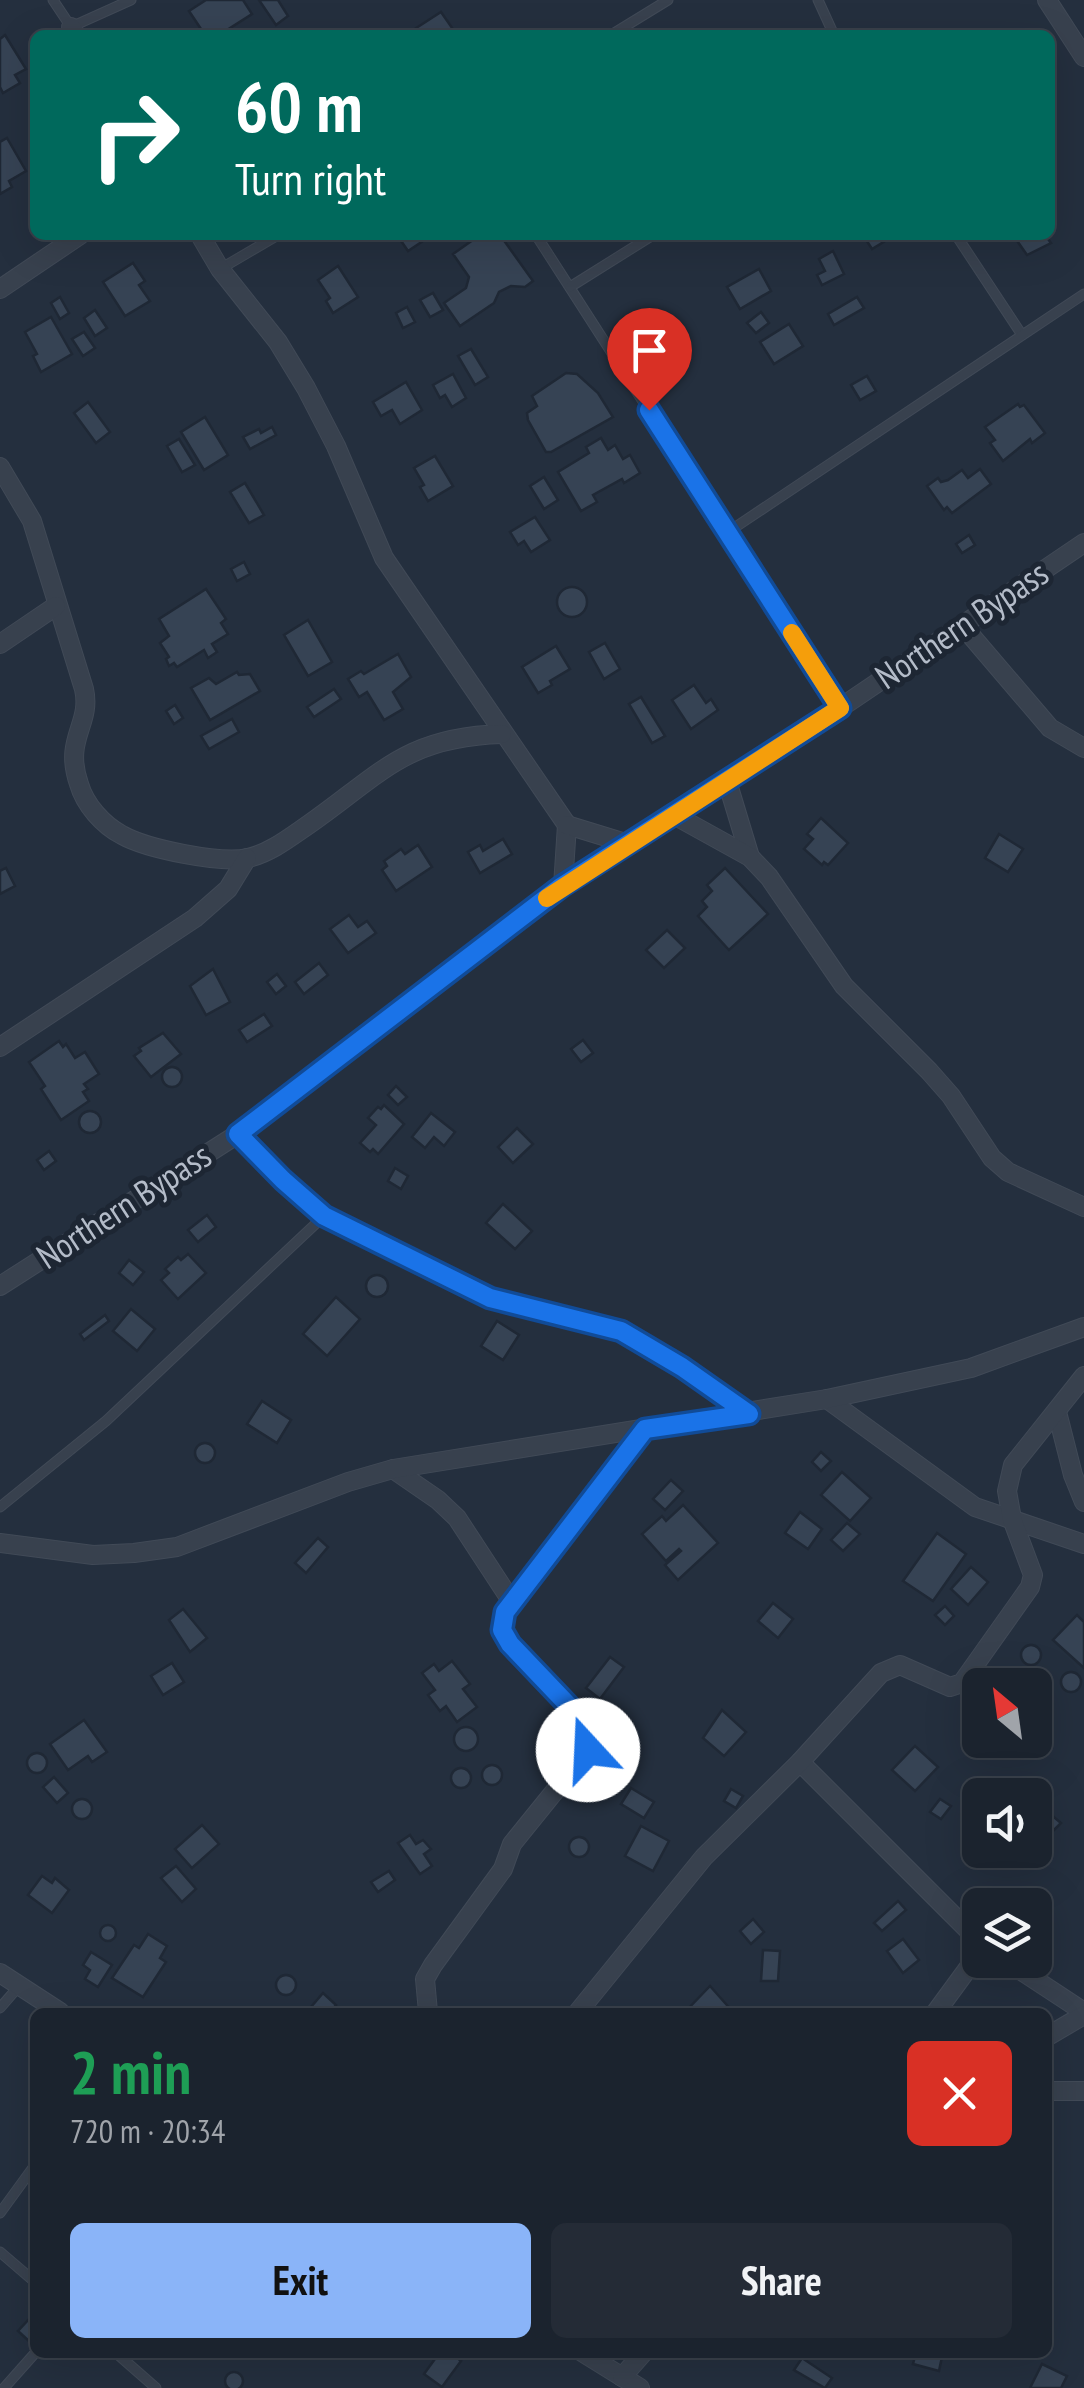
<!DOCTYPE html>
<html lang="en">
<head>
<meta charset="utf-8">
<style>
	:root { --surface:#1b232e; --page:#242b36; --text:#f1f3f6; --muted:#a0a4aa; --line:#39404a; --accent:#8ab4f8 }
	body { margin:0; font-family:"PT Sans Narrow",sans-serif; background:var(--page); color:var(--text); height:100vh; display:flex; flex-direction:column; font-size:38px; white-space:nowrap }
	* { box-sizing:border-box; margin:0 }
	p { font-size:32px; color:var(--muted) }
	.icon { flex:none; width:55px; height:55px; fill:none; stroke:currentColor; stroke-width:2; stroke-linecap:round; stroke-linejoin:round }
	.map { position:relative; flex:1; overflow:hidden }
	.drawer { position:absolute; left:30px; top:2008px; width:1022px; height:350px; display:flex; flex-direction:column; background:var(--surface); border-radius:15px; box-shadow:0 10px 40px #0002,0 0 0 2px var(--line) }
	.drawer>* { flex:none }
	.hud { position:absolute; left:30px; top:30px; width:1025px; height:210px; border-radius:15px; box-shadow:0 10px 40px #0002,0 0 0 2px var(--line); background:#00695c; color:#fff; overflow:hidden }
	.needle { width:65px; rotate:331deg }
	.buttons { position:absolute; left:962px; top:1668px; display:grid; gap:20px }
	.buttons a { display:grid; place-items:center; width:90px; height:90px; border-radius:15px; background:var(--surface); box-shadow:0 10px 40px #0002,0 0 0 2px var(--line); font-size:50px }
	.pin { position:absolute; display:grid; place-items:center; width:85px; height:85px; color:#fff; margin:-102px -42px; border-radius:50% 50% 50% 0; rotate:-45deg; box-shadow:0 0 10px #0007 }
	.pin .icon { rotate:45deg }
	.me { position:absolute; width:110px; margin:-55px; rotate:340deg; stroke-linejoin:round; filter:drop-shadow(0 0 8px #0008) }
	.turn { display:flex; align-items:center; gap:35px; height:210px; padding:0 40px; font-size:45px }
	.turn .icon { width:130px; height:130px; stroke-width:2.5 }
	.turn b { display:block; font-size:70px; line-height:85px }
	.round { display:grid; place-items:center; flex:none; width:105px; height:105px; border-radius:15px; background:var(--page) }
	.summary { display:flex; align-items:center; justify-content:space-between; height:170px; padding:0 40px }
	h1 { font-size:60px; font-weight:600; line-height:75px; color:#1e9e55 }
	.button { display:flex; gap:20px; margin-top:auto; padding:20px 40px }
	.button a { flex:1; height:115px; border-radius:15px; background:var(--accent); color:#111; font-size:40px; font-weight:600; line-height:115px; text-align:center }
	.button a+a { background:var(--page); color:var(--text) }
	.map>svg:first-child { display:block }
	.building { fill:#364354; stroke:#1f2835; stroke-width:2.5 }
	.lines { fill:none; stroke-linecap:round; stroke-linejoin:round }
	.lane-casing { stroke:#414a57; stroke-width:11 }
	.street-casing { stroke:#414a57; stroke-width:20 }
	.lane { stroke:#38414e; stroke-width:9 }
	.street { stroke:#38414e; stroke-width:18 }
	.route-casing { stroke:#114b97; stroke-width:25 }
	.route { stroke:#1a73e8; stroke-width:18 }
	.slow { stroke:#f59e0b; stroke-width:18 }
	.labels { text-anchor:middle; stroke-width:10; stroke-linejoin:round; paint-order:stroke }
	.street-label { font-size:35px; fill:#b4bcc9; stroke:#1d2633 }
</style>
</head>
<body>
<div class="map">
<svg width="1084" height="2388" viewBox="0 0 1084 2388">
	<rect width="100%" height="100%" fill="#242f3e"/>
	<!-- building -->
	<g class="building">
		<path d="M 206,0 L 243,0 L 252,14 L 219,35 L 205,35 L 189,11 Z"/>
		<path d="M 259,0 L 278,0 L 288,16 L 276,25 Z"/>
		<path d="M 441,12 L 457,35 L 412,35 L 410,32 Z"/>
		<path d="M 5,35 L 26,69 L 15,75 L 20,83 L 3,93 L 0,87 L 0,39 Z"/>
		<path d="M 7,138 L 26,171 L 9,181 L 12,187 L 0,194 L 0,142 Z"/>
		<path d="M 397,235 L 432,235 L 408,251 Z"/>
		<path d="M 480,235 L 500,235 L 533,281 L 525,287 L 511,286 L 499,292 L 494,303 L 460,326 L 444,303 L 466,288 L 469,277 L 453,254 Z"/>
		<path d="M 863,235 L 895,235 L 872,249 Z"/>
		<path d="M 1013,235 L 1045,235 L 1051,243 L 1027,255 Z"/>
		<path d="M 833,251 L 844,274 L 822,285 L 817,275 L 825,271 L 819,259 Z"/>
		<path d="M 133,263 L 145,281 L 139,285 L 150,301 L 125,316 L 103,282 Z"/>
		<path d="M 338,266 L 358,297 L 333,313 L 326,301 L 330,298 L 318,280 Z"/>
		<path d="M 759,269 L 771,291 L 740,309 L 727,287 Z"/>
		<path d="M 433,293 L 443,310 L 430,317 L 420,300 Z"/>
		<path d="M 60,297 L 69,313 L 60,319 L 51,303 Z"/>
		<path d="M 857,297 L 864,308 L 834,325 L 828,314 Z"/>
		<path d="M 407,307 L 415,322 L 403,328 L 396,313 Z"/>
		<path d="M 95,310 L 107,328 L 95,336 L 84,318 Z"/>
		<path d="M 761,312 L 769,323 L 756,333 L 747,323 Z"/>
		<path d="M 51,317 L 72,354 L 41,372 L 33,356 L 37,354 L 25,332 Z"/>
		<path d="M 789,324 L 803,346 L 774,364 L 760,342 Z"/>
		<path d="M 84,332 L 95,348 L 83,356 L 72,339 Z"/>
		<path d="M 659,337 L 679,370 L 665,378 L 645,345 Z"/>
		<path d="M 471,349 L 488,377 L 475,385 L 458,356 Z"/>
		<path d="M 566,373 L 577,374 L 598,393 L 613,417 L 551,452 L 546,452 L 528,420 L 527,413 L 537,406 L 532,396 Z"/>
		<path d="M 453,374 L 466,398 L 452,407 L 445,395 L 440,398 L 433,385 Z"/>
		<path d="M 867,376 L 876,391 L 860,400 L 851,385 Z"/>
		<path d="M 406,382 L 422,410 L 400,424 L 392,410 L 381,416 L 373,402 Z"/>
		<path d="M 88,402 L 110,432 L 96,443 L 74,413 Z"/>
		<path d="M 1018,404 L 1020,407 L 1024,405 L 1045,433 L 1032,443 L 1030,439 L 1003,461 L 990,443 L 995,440 L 985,427 Z"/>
		<path d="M 205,417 L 228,455 L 204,470 L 181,432 Z"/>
		<path d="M 272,427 L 276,435 L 250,449 L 243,437 L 259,429 L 261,433 Z"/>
		<path d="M 601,438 L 608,450 L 615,445 L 623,459 L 630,455 L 640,473 L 624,483 L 622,479 L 593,495 L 597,502 L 581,511 L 558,472 L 589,453 L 586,447 Z"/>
		<path d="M 179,439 L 195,465 L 182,472 L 167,446 Z"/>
		<path d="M 435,456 L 453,486 L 428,501 L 420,487 L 424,485 L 414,468 Z"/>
		<path d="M 980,469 L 991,484 L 952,513 L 947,507 L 944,510 L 927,486 L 938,478 L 941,482 L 948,480 L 962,470 L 968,478 Z"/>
		<path d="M 544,477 L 558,500 L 544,509 L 530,486 Z"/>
		<path d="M 245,483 L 264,515 L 249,523 L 230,492 Z"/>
		<path d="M 535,517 L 550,540 L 531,552 L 524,541 L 518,545 L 510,532 Z"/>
		<path d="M 969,535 L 975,545 L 962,553 L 956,544 Z"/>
		<path d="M 244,562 L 250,574 L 237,581 L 231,569 Z"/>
		<circle cx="572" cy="602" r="15"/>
		<path d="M 206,589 L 226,619 L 221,623 L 228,634 L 212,644 L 217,652 L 208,658 L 204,650 L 177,667 L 174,663 L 169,666 L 166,659 L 169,657 L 160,643 L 169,636 L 159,619 Z"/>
		<path d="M 308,620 L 332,662 L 308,676 L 284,635 Z"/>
		<path d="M 605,643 L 620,669 L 604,679 L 589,652 Z"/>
		<path d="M 556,646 L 570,669 L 550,681 L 552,685 L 538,693 L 522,667 Z"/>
		<path d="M 398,654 L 411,677 L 393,692 L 403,709 L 384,720 L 367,692 L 359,697 L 348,679 L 361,671 L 364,674 Z"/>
		<path d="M 237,672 L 239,675 L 250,674 L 260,691 L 210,720 L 191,688 L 209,678 L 216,684 Z"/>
		<path d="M 694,685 L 706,703 L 711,699 L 718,710 L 691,729 L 672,700 Z"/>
		<path d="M 334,689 L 341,699 L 314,717 L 307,707 Z"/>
		<path d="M 641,697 L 665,736 L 652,743 L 629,704 Z"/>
		<path d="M 175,705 L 183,718 L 174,724 L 166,711 Z"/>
		<path d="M 232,719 L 239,732 L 209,749 L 201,736 Z"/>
		<path d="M 821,818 L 848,843 L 828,865 L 824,862 L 822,865 L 804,849 L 813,839 L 807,834 Z"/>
		<path d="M 999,834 L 1023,849 L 1008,872 L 985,858 Z"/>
		<path d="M 503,839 L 512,854 L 480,873 L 468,852 L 480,845 L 483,851 Z"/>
		<path d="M 418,845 L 432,867 L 396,891 L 382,870 L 387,866 L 384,861 L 401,849 L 405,854 Z"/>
		<path d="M 6,868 L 15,886 L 0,894 L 0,871 Z"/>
		<path d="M 725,868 L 768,914 L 729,950 L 698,916 L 707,907 L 702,901 L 712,891 L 707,885 Z"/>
		<path d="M 349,915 L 358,927 L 367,921 L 376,933 L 348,953 L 330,929 Z"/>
		<path d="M 667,930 L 685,948 L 664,968 L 646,950 Z"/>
		<path d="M 319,963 L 328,975 L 304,994 L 295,982 Z"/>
		<path d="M 213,969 L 230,1002 L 206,1015 L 190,986 Z"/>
		<path d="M 277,974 L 286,986 L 276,994 L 267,982 Z"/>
		<path d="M 264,1014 L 272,1026 L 247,1042 L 239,1030 Z"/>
		<path d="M 163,1033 L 181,1054 L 151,1077 L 134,1056 L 141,1051 L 139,1048 Z"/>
		<path d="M 583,1040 L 593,1053 L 581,1062 L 571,1049 Z"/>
		<path d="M 59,1041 L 63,1047 L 66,1044 L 75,1058 L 85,1052 L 99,1074 L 84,1084 L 88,1089 L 83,1092 L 89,1101 L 61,1120 L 41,1089 L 45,1086 L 29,1062 Z"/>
		<circle cx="172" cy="1077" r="10"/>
		<path d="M 396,1086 L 407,1097 L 398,1105 L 388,1095 Z"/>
		<path d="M 384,1105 L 404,1124 L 378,1154 L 373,1149 L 370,1152 L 360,1143 L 376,1125 L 368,1118 L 378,1107 L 381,1109 Z"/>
		<circle cx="90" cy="1122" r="11"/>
		<path d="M 431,1113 L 455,1132 L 444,1146 L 434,1137 L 425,1148 L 412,1137 Z"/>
		<path d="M 517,1128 L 533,1144 L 513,1163 L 498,1147 Z"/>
		<path d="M 49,1151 L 56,1161 L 44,1170 L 37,1160 Z"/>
		<path d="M 395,1168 L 408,1176 L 401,1189 L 388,1181 Z"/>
		<path d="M 503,1204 L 532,1231 L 515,1249 L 486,1223 Z"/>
		<path d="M 207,1215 L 216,1227 L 198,1242 L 188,1230 Z"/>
		<path d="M 188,1254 L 206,1273 L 178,1299 L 161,1280 L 169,1273 L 165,1269 L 178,1257 L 181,1260 Z"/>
		<path d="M 129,1260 L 144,1272 L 133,1285 L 119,1273 Z"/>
		<circle cx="377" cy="1286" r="11"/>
		<path d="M 336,1297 L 360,1319 L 327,1356 L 303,1334 Z"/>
		<path d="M 131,1309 L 155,1329 L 137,1351 L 113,1331 Z"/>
		<path d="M 105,1315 L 109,1321 L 84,1340 L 80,1334 Z"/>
		<path d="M 497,1321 L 519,1335 L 503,1360 L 481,1346 Z"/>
		<path d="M 262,1401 L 291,1420 L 277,1443 L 247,1424 Z"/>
		<circle cx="205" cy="1453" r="10"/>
		<path d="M 821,1452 L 831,1461 L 821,1471 L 812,1462 Z"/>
		<path d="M 842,1472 L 871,1498 L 850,1521 L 821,1495 Z"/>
		<path d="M 671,1480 L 683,1491 L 665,1510 L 653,1499 Z"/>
		<path d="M 683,1505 L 718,1543 L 678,1580 L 665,1565 L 681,1551 L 679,1549 L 666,1561 L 642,1534 L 662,1516 L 666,1521 Z"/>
		<path d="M 800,1512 L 822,1529 L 808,1549 L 785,1533 Z"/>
		<path d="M 847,1523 L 860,1534 L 843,1551 L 831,1540 Z"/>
		<path d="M 937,1533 L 966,1554 L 933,1601 L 903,1581 Z"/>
		<path d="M 318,1538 L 328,1547 L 306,1573 L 295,1563 Z"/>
		<path d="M 971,1567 L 988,1582 L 968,1605 L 951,1589 Z"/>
		<path d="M 773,1603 L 793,1619 L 778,1638 L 758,1621 Z"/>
		<path d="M 945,1606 L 954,1616 L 945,1625 L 935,1615 Z"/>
		<path d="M 183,1609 L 207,1638 L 190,1652 L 169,1620 Z"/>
		<path d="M 1077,1615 L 1084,1622 L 1084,1668 L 1053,1640 Z"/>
		<circle cx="1031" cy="1655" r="10"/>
		<path d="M 610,1657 L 624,1667 L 600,1699 L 586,1688 Z"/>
		<path d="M 452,1661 L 470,1684 L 463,1689 L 477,1707 L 457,1722 L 446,1706 L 440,1711 L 428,1695 L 435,1690 L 422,1673 L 434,1664 L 439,1671 Z"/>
		<path d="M 172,1663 L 184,1682 L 163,1695 L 151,1676 Z"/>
		<circle cx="1071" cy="1682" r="10"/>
		<path d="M 722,1710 L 746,1732 L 724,1756 L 703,1738 Z"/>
		<path d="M 84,1720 L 107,1752 L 92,1762 L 88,1756 L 68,1770 L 50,1744 Z"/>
		<circle cx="466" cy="1739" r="12"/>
		<path d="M 915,1746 L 938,1767 L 915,1791 L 892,1770 Z"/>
		<circle cx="37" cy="1763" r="10"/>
		<circle cx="492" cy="1775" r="10"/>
		<circle cx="461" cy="1778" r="10"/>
		<path d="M 54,1777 L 68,1793 L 57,1803 L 43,1787 Z"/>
		<path d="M 631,1788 L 654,1802 L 644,1818 L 621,1804 Z"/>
		<path d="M 731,1789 L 743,1796 L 736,1808 L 724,1801 Z"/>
		<path d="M 940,1799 L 951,1806 L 941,1819 L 930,1812 Z"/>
		<circle cx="82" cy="1809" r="10"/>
		<path d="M 1049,1813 L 1061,1823 L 1050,1834 L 1039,1825 Z"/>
		<path d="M 202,1825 L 219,1844 L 192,1868 L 175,1849 Z"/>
		<path d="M 641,1826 L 669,1841 L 653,1871 L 625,1856 Z"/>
		<path d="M 410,1835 L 416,1844 L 423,1840 L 431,1849 L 424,1854 L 432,1866 L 420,1874 L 398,1843 Z"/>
		<circle cx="579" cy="1847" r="10"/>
		<path d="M 176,1866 L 196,1889 L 182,1902 L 161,1878 Z"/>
		<path d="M 389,1871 L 395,1880 L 378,1892 L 371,1882 Z"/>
		<path d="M 42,1876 L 52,1883 L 55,1878 L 69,1890 L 52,1913 L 28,1895 Z"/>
		<path d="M 898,1901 L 906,1910 L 882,1931 L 874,1923 Z"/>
		<path d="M 753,1919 L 764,1932 L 751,1944 L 740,1931 Z"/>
		<circle cx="108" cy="1933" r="8"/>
		<path d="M 148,1934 L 167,1946 L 160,1958 L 166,1962 L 143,1997 L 112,1978 L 134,1945 L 139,1948 Z"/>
		<path d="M 903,1939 L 919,1960 L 903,1973 L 887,1951 Z"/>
		<path d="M 763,1950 L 780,1951 L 778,1981 L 761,1981 Z"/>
		<path d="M 91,1952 L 112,1965 L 98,1987 L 85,1979 L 90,1970 L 83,1965 Z"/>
		<circle cx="286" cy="1985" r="10"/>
		<path d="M 710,1986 L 733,2012 L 685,2012 Z"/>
		<path d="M 323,1993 L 336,2005 L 330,2012 L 317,2012 L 311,2007 Z"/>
		<path d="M 30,2318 L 35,2323 L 35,2339 L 31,2343 L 18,2331 Z"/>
		<path d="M 440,2352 L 450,2352 L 461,2361 L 442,2387 L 424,2374 Z"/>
		<path d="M 916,2352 L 943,2352 L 939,2371 L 913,2364 Z"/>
		<path d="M 802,2358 L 832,2378 L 825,2388 L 794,2370 Z"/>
		<path d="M 1042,2364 L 1067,2376 L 1061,2388 L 1030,2388 Z"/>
		<circle cx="234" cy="2381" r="9"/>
	</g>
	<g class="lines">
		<!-- lane casing -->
		<g class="lane-casing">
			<g id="lane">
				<path d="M 53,0 L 71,27 L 131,0"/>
				<path d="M 818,0 L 834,35"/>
				<path d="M 611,35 L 668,0"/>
				<path d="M 536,235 L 840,708"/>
				<path d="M 956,235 L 1022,335"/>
				<path d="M 220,269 L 278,235"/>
				<path d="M 570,287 L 653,235"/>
				<path d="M 728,532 L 1084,294"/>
				<path d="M 238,1134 L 283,1181 L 324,1216 L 490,1298 L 621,1331 L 682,1367 L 745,1411"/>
				<path d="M 0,1507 L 106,1421 L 324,1216"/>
				<path d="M 0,2008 L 20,1985"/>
				<path d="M 0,2213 L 35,2165"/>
				<path d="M 0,2252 L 35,2282"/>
				<path d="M 115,2352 L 156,2388"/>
				<path d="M 4,2388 L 36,2352"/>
			</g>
		</g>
		<!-- street casing -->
		<g class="street-casing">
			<g id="street">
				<path d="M 1047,0 L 1084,57"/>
				<path d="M 71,27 L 76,35"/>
				<path d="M 200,235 L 220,269 L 278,342 L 306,388 L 336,446 L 384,558 L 567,825 L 563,886"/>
				<path d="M 0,289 L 80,235"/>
				<path d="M 0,467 L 32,521 L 84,689 C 92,725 63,738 79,784 C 85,805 103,825 122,835 C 147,849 221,864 248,858 C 270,853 289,838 308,825 C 381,774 405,737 502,734"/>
				<path d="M 962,625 L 1050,728 L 1084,748"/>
				<path d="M 0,644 L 56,606"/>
				<path d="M 727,781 L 750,857"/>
				<path d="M 674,815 L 750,857 L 769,877 L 844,986 L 929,1071 L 951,1096 L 992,1158 L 1008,1172 L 1084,1207"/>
				<path d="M 567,825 L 629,844"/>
				<path d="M 0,1047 L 195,918 L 228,889 L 247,858"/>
				<path d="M 0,1286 L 238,1134 L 563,886 L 840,708 L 1084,543"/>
				<path d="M 827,1399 L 975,1507 L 1084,1544"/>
				<path d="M 1057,1412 L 1073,1475 L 1084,1502"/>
				<path d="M 393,1469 L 438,1500 L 457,1518 L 512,1602"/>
				<path d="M 0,1543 L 93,1555 L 134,1553 L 177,1547 L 348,1482 L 393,1469 L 827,1399 L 971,1368 L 1084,1327"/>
				<path d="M 800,1762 L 980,1942"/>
				<path d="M 1005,1960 L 1084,2012"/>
				<path d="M 0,1973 L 60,2012"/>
				<path d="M 428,2012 L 425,1979 L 433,1965 L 503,1869 L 512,1844 L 588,1750 C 592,1736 591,1729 583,1717 L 511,1645 L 502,1630 L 505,1612 L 645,1429"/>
				<path d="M 578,2012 L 704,1857 L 800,1762 L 881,1673 L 900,1665 L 950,1687 L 962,1683 L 1030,1587 L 1033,1575 L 1012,1519 L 1007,1491 L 1013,1465 L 1084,1376"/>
				<path d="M 936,2012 L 980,1952"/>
				<path d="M 1048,2036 L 1084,2015"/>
				<path d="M 1048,2091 L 1084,2091"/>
				<path d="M 582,2352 L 640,2388"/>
				<path d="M 622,2377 L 644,2352"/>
			</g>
		</g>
		<!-- lane -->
		<use href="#lane" class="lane"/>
		<!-- street -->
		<use href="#street" class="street"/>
	</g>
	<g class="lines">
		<!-- route casing -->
		<g class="route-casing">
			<path id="route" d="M 588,1750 L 590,1728 L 510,1644 L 502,1630 L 505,1612 L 645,1429 L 749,1414 L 682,1367 L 621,1331 L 490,1298 L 324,1216 L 283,1180 L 238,1134 L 562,886 L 840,708 L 649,410"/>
		</g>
		<!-- route -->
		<use href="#route" class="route"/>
		<!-- slow -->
		<path class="slow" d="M 547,898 L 840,708 L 792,633"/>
	</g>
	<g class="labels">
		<!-- street labels -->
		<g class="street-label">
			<text transform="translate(962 625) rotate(-34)" y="12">Northern Bypass</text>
			<text transform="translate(124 1206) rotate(-33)" y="12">Northern Bypass</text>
		</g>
	</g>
</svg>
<div class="buttons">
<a><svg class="needle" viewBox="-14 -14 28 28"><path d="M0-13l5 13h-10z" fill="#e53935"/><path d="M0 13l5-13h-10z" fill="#a0a4aa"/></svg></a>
<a><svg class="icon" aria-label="sound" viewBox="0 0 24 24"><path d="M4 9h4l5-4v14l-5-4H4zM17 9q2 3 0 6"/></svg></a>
<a><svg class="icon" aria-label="layers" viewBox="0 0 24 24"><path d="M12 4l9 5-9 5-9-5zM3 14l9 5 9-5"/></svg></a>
</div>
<div class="pin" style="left:649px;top:410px;background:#d93025"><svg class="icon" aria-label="arrive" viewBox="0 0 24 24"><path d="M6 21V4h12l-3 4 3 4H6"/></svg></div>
<svg class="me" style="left:588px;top:1750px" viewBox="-20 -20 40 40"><circle r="19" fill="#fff"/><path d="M0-13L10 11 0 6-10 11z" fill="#1a73e8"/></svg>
<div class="hud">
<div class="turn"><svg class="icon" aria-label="right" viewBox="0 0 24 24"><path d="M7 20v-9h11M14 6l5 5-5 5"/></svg><div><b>60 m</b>Turn right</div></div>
</div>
<section class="drawer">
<div class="summary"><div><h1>2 min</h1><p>720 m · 20:34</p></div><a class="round" style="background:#d93025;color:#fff"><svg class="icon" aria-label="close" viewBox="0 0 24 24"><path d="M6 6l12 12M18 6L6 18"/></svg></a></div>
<div class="button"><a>Exit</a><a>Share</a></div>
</section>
</div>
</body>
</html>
